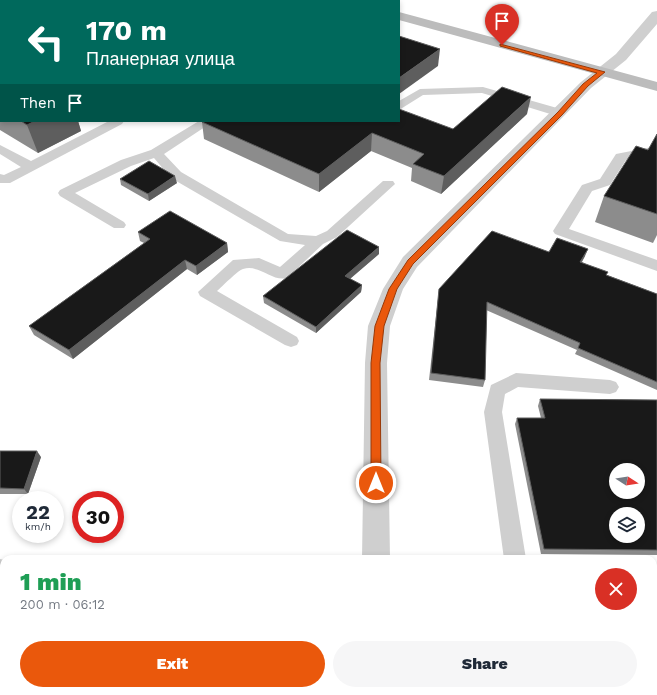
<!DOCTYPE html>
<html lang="en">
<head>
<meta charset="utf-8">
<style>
	:root { --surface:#fff; --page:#f6f6f7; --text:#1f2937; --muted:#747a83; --accent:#ea580c }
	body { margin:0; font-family:"Work Sans",sans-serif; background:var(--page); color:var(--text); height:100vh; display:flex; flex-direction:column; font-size:15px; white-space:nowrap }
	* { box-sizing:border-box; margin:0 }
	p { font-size:13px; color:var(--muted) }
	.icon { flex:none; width:22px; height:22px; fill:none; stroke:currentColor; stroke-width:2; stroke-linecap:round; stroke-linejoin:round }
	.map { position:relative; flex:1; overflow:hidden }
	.sheet { position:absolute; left:0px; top:555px; width:657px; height:140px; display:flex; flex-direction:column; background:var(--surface); border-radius:12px 12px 0 0; box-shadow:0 2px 6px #0003 }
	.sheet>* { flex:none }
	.top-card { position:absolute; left:0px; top:0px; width:400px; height:122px; box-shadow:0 2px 6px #0003; background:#00695c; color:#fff; overflow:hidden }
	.needle { width:26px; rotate:102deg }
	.fabs { position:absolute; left:609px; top:463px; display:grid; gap:8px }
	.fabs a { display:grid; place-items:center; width:36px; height:36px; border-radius:50%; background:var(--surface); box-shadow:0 2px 6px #0003; font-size:20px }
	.speed { position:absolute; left:12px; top:491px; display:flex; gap:8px; font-size:20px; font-weight:700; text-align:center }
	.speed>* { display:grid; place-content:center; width:52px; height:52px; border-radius:50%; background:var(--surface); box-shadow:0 2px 6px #0003; line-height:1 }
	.speed small { font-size:10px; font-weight:400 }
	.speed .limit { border:6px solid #d22; background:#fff; color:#111 }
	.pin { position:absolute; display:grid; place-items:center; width:34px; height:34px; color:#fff; margin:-41px -17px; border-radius:50% 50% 50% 0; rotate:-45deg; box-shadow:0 0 4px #0007 }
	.pin .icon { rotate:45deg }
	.me { position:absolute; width:44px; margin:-22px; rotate:0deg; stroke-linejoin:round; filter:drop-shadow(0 0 3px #0008) }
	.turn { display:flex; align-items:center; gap:14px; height:84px; padding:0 20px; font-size:18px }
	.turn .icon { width:52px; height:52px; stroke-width:2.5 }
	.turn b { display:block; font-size:28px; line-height:34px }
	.then { display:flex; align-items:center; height:38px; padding:0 20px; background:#0003; gap:8px; font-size:15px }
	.round { display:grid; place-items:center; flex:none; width:42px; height:42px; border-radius:21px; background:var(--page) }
	.summary { display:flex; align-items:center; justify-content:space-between; height:68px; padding:0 20px }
	h1 { font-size:24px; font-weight:800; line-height:30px; color:#1e9e55 }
	.button { display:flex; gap:8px; margin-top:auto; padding:8px 20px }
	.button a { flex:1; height:46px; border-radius:24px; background:var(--accent); color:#fff; font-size:16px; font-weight:800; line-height:46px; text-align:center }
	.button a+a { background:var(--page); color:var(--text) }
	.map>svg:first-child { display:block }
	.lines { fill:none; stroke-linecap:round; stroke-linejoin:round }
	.service { fill:#cfcfcf; fill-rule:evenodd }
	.minor { fill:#cfcfcf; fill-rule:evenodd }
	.secondary { fill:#bcbcbc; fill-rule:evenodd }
	.wall { fill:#8c8c8c }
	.shaded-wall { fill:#5e5e5e }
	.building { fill:#191919; stroke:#5e5e5e; fill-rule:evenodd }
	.route { fill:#ea580c; stroke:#983908 }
</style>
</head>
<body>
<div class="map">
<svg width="657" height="695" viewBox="0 0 657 695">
	<rect width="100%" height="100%" fill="#fff"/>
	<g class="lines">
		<!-- service -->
		<g class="service">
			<path d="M 139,0 L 151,0 L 138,1 Z"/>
			<path d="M 186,0 L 199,0 L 200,1 L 187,1 Z"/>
			<path d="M 241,0 L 252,0 L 240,1 Z"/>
			<path d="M 270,0 L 281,0 L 269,1 Z"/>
			<path d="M 483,87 L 564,110 L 566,113 L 560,117 L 482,93 L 423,95 L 399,110 L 399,101 L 420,89 Z"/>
			<path d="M 109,121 L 124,121 L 122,124 L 10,183 L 0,183 L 0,174 L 4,175 L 21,167 L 0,154 L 0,145 L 31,161 Z"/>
			<path d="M 199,121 L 214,121 L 164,154 L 181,172 L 288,234 L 316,236 L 327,231 L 383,181 L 393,181 L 395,184 L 337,237 L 323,244 L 287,278 C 272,282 260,264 243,269 C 237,271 223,286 217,291 L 297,337 L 299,341 L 297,345 L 291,347 L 285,345 L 200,296 L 198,292 L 233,260 L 259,258 L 280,267 L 305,245 L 280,241 L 171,178 L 154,158 L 131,166 L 75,193 L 124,222 L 126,225 L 124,228 L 114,228 L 60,196 L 58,193 L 60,190 L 121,160 L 151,150 Z"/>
			<path d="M 657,146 L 657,154 L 626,160 L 610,185 L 592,191 L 569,229 L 657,260 L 657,271 L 555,234 L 553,231 L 582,185 L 600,179 L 616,154 Z"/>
			<path d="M 516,373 L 610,380 L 616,382 L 619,387 L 616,392 L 610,394 L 518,387 L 505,394 L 502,412 L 526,559 L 504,559 L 484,412 L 491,385 Z"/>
			<path d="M 0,559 L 4,560 L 4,582 L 0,581 Z"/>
			<rect x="653" y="576" width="4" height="22"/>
		</g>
		<!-- minor -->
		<g class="minor">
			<path d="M 657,11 L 657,24 L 626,60 L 591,88 L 417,267 L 403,289 L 390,326 L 387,363 L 390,559 L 362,559 L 365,363 L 368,326 L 383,289 L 403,257 L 581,82 L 616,54 L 652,12 Z"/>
			<rect x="366" y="691" width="32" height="4"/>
		</g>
		<!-- secondary -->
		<g class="secondary">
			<path d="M 335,0 L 350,0 L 351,1 L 336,1 Z"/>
			<path d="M 399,12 L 657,82 L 657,91 L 399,20 Z"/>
			<path d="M 0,14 L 1,14 L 0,23 Z"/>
		</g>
	</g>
	<!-- wall -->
	<g class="wall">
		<path d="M 1,27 L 1,121 L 78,121 L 81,131 L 38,153 L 0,130 L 0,28 Z"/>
		<path d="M 527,114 L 441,194 L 411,181 L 412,168 L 371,151 L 319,192 L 204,139 L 202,122 L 453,129 Z"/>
		<path d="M 657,134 L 657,235 L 653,243 L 595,222 L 604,196 L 648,150 Z"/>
		<path d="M 120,179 L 177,183 L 149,201 L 121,185 Z"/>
		<path d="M 138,232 L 227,243 L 228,252 L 197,275 L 187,269 L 73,359 L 34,335 L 29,326 L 144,243 L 140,241 Z"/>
		<path d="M 549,252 L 585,256 L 582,262 L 607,275 L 657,294 L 657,390 L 575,354 L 577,350 L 486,310 L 485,380 L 483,387 L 429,380 L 439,289 Z"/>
		<path d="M 379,254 L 350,279 L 362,285 L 361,292 L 316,333 L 264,303 L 263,296 Z"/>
		<path d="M 540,399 L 657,400 L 657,555 L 541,554 L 515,424 L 517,418 L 541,418 L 538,406 Z"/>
		<path d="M 0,451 L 41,457 L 28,494 L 0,494 Z"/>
		<path d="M 439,691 L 535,691 L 536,695 L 440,695 Z"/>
	</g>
	<!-- shaded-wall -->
	<g class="shaded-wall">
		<path d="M 1,31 L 1,77 L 0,79 L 0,33 Z"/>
		<path d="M 440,49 L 438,66 L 399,94 L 399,78 Z"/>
		<path d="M 531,97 L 527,114 L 441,194 L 444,176 Z"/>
		<path d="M 35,121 L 78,121 L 81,131 L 38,153 L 27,125 Z"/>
		<path d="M 372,133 L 371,151 L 319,192 L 319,174 Z"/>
		<path d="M 175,176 L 177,183 L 149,201 L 148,194 Z"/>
		<path d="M 227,243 L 228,252 L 197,275 L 196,266 Z"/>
		<path d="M 379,247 L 379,254 L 345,283 L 345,276 Z"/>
		<path d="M 588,249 L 585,256 L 578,268 L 580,262 Z"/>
		<path d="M 185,260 L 187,269 L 73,359 L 69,350 Z"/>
		<path d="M 362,285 L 361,292 L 316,333 L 316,327 Z"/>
		<path d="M 37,451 L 41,457 L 28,494 L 24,489 Z"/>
		<rect x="230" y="691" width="5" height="4"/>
	</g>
	<!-- building -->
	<g class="building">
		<path d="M 211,0 L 240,0 L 243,1 L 209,1 Z"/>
		<path d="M 399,36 L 440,49 L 399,78 Z"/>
		<path d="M 0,65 L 1,66 L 1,109 L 0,109 Z"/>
		<path d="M 502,87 L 531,97 L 444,176 L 413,164 L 424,154 L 372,133 L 319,174 L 202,122 L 203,121 L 399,121 L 399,109 L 453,129 Z"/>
		<path d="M 21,121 L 35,121 L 27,125 Z"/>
		<path d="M 657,134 L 657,214 L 604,196 L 636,146 L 648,150 Z"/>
		<path d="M 149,161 L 175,176 L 148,194 L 120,179 Z"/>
		<path d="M 170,211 L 227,243 L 196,266 L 185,260 L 69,350 L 29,326 L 150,239 L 138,232 Z"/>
		<path d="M 347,230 L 379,247 L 345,276 L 362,285 L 316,327 L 263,296 Z"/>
		<path d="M 492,231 L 549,252 L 557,238 L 588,249 L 580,262 L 608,272 L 606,275 L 657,294 L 657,382 L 578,348 L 580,343 L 487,302 L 485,380 L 431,373 L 439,289 Z"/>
		<path d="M 540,399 L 657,400 L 657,550 L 544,549 L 517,418 L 545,418 ZM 616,470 L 638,470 L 638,492 L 616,492 ZM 616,514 L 638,514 L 638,536 L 616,536 Z"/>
		<path d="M 0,451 L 37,451 L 24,489 L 0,488 Z"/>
		<rect x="173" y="691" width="57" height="4"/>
		<path d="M 446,691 L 535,691 L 536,695 L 447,695 Z"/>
	</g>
	<!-- route -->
	<path class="route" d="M 500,44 L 605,72 L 588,86 L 562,115 L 413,264 L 397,289 L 384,326 L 380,363 L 381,483 L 380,487 L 376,488 L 372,487 L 371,483 L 371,363 L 375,326 L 389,289 L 408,260 L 558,112 L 583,84 L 597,73 L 500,46 Z"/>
</svg>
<div class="fabs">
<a><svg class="needle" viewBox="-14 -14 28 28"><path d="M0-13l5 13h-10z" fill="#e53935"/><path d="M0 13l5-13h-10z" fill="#747a83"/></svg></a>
<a><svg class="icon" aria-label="layers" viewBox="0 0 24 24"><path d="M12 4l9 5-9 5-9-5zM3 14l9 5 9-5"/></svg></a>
</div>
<div class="speed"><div>22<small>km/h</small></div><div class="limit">30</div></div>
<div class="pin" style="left:502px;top:45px;background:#d93025"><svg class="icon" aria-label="arrive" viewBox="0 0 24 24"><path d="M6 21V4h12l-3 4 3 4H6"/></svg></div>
<svg class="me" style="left:376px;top:483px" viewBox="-20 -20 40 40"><circle r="17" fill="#ea580c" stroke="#fff" stroke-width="3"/><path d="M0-11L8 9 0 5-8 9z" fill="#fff"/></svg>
<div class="top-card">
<div class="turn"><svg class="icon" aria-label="left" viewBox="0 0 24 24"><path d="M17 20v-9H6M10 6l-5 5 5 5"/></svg><div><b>170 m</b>Планерная улица</div></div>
<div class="then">Then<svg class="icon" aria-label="arrive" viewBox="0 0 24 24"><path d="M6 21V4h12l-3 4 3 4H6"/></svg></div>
</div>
<section class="sheet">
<div class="summary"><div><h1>1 min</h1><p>200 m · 06:12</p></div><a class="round" style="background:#d93025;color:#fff"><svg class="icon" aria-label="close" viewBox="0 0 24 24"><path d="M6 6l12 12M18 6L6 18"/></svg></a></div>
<div class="button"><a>Exit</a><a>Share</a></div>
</section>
</div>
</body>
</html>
